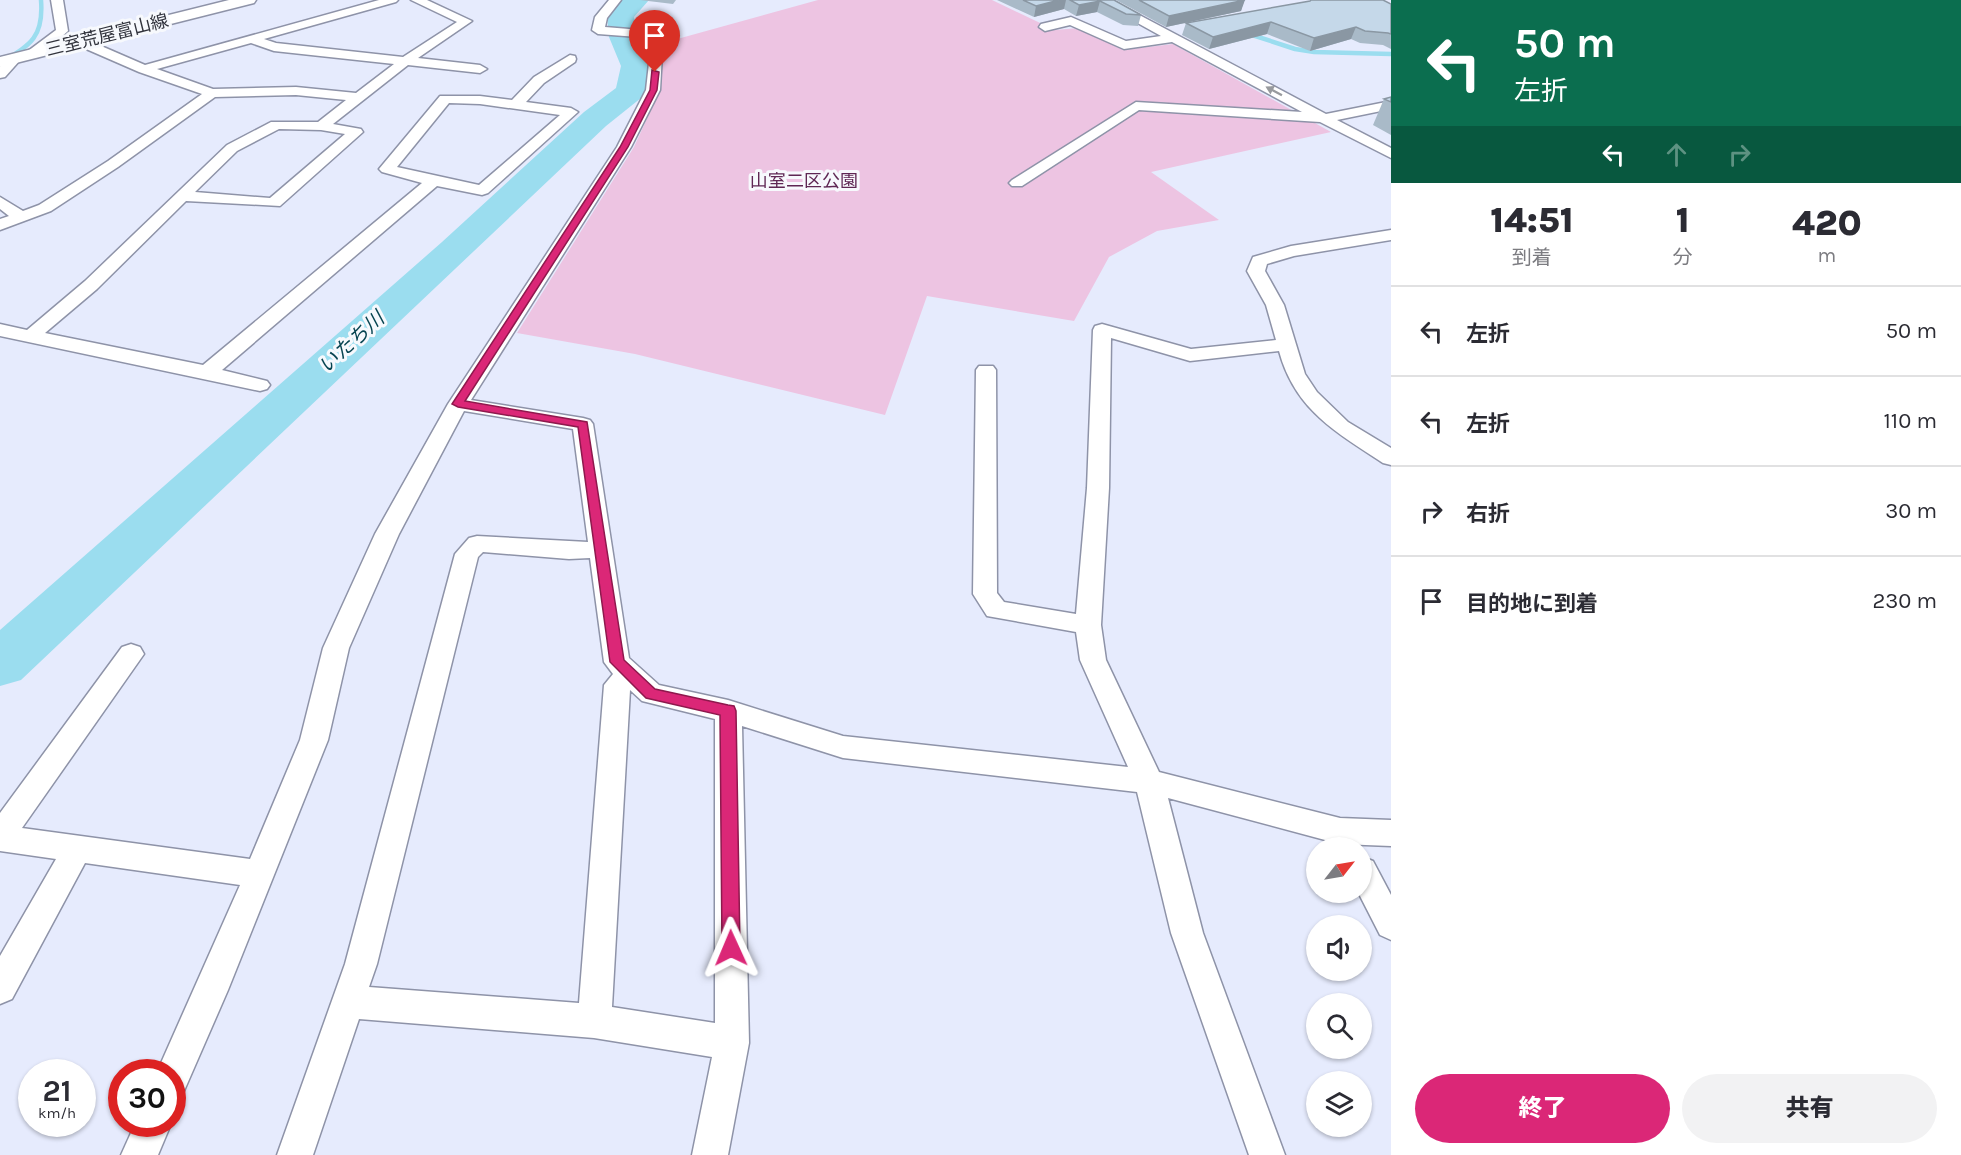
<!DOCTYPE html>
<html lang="ja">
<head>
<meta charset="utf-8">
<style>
	:root { --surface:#fff; --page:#f2f2f3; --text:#2b2b33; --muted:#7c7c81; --line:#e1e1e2; --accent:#db2777 }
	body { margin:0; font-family:Karla,"Noto Sans JP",sans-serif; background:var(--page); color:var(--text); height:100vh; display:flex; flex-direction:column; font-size:22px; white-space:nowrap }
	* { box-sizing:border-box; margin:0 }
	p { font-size:20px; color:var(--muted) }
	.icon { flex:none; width:33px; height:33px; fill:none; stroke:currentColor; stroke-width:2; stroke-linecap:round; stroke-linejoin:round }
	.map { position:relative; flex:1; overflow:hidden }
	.drawer { display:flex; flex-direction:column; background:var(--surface); width:570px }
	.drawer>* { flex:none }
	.guide { background:#0b6e4f; color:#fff; overflow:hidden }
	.needle { width:39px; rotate:59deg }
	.buttons { position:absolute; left:1306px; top:837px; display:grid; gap:12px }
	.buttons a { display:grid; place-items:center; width:66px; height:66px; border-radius:50%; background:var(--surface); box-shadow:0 2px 4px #0004; font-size:30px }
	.speed { position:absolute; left:18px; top:1059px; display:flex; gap:12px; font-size:30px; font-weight:700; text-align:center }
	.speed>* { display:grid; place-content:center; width:78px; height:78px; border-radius:50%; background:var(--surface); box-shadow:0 2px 4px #0004; line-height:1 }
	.speed small { font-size:15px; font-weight:400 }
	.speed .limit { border:9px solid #d22; background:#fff; color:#111 }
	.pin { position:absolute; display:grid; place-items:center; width:51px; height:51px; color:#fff; margin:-62px -26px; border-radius:50% 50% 50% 0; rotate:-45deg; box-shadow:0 0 6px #0007 }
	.pin .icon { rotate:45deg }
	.me { position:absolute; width:66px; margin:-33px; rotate:359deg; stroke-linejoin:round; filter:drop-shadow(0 0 4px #0008) }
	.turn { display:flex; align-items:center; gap:21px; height:126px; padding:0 24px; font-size:27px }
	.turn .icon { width:78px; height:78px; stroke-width:2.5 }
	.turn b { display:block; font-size:42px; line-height:51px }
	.lanes { display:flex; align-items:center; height:57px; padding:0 24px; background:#0003; justify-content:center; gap:30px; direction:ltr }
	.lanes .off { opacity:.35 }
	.eta { display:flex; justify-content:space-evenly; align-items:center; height:102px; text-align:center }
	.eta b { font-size:36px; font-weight:800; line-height:42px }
	.action { display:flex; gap:12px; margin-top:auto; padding:12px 24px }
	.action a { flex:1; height:69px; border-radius:36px; background:var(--accent); color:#fff; font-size:24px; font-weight:800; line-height:69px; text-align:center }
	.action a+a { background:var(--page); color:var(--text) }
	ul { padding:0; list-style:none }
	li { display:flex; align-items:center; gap:18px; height:90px; padding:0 24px; border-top:2px solid var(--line) }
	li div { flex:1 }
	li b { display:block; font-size:22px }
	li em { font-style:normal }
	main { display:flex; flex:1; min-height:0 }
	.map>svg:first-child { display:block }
	.green { fill:#edc4e2 }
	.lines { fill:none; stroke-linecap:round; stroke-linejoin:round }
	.stream { stroke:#9bddef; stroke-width:4.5 }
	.river { fill:#9bddef; fill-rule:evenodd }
	.street-casing { stroke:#8e93a8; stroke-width:3 }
	.secondary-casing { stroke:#8e93a8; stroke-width:3 }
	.street { fill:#fff; fill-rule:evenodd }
	.secondary { fill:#fff; fill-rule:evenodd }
	.wall { fill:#a9bac8 }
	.shaded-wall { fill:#8a97a3 }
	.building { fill:#c5d8e9; stroke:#8a97a3; stroke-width:1.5 }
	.oneway { fill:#989a9e }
	.route { fill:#db2777; stroke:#8e194d; stroke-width:1.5 }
	.labels { text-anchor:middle; stroke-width:6; stroke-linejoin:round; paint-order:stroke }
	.far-street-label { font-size:18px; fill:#32343d; stroke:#f7f9fd }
	.far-park-label { font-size:18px; fill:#5f2754; stroke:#f7f9fd }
	.far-water-label { font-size:20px; font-style:italic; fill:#084552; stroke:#f7f9fd }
</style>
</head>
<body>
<main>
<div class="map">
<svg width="1391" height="1155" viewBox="0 0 1391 1155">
	<rect width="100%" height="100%" fill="#e6ebfd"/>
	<!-- green -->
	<path class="green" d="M 818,0 L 992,0 L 1055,30 L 1079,28 L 1123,50 L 1173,44 L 1331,132 L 1151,172 L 1219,220 L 1157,231 L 1109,257 L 1074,321 L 927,296 L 885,415 L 635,354 L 517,333 L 634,147 L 661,88 L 663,51 L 670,41 Z"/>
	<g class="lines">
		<!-- stream -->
		<g class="stream">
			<path d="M 1246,33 L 1295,49 L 1314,52 L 1391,54"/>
			<path d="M 0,63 C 30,45 44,38 41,0"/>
		</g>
		<!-- river -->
		<path class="river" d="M 621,0 L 649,0 L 634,17 L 637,37 L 651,66 L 645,92 L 641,98 L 606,126 L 21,680 L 0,686 L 0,630 L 442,242 L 584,112 L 616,88 L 621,66 L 609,37 L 607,16 Z"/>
		<!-- street casing -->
		<g class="street-casing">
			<g id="street">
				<path d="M 51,0 L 63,0 L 68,31 L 38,57 L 28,57 L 27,54 L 28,51 L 56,30 Z"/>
				<path d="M 379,0 L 398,0 L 396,2 L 264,39 L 276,43 L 403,57 L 457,22 L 411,0 L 427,0 L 472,21 L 418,58 L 480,65 L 487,69 L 480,73 L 408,65 L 333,124 L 361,129 L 363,132 L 280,206 L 186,201 L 97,289 L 45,333 L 203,365 L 422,183 L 382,172 L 379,169 L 440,96 L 480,96 L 512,100 L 534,77 L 570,55 L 575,56 L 576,59 L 575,62 L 544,83 L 526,102 L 571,108 L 578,112 L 488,193 L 482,195 L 437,186 L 222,370 L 267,381 L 270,385 L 267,389 L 260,391 L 0,336 L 0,324 L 27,330 L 85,281 L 227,145 L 271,122 L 318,122 L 346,100 L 296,95 L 215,97 L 118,167 L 51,211 L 0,230 L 0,219 L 9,216 L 0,209 L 0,197 L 23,211 L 39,205 L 108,161 L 202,94 L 139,72 L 77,45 L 75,42 L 77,39 L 85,39 L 145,65 ZM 251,43 L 274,51 L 394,64 L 356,93 L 296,87 L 213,89 L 157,69 ZM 449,103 L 480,104 L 560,115 L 479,185 L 397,167 ZM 279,129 L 321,130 L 345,134 L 270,198 L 195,192 L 237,151 Z"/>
				<path d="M 609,0 L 621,0 L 607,18 L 605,27 L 641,30 L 653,37 L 662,54 L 660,90 L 631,147 L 471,400 L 583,418 L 590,420 L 593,424 L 629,658 L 659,685 L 728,700 L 843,736 L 1128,767 L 1080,660 L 1076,632 L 987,616 L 973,594 L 976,370 L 979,366 L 993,366 L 996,370 L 997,593 L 1004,602 L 1076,614 L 1087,488 L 1093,330 L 1095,326 L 1102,324 L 1191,349 L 1276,340 L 1266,305 L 1247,271 L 1253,257 L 1291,246 L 1391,230 L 1391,240 L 1294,256 L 1267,264 L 1265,271 L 1284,305 L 1305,374 L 1317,392 L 1348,422 L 1391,448 L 1391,465 L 1383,463 C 1336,432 1295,410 1279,351 L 1190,361 L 1111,338 L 1109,488 L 1101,625 L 1106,660 L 1159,772 L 1340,818 L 1391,820 L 1391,846 L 1340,844 L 1168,798 L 1203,933 L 1285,1155 L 1249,1155 L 1171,933 L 1137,792 L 843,758 L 742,726 L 749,1043 L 728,1155 L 692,1155 L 712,1057 L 594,1038 L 359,1019 L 313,1155 L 277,1155 L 345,964 L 455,554 L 469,538 L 477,536 L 588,542 L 573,429 L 464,411 L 399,534 L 349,648 L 328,740 L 228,990 L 184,1091 L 172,1096 L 172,1072 L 157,1072 L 240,885 L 85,863 L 12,999 L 0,1004 L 0,956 L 56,859 L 0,851 L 0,813 L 122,647 L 131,644 L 140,647 L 144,654 L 22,828 L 250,859 L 300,740 L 323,648 L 375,534 L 448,404 L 617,147 L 646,90 L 650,54 L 644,42 L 638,37 L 598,34 L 592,30 L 595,17 ZM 483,552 L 569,559 L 590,558 L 604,662 L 613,674 L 604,685 L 579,1003 L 369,987 L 377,964 L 478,557 ZM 630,690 L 642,701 L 715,719 L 715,1023 L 612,1007 Z"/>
				<path d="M 1096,0 L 1111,0 L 1326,114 L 1391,101 L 1391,109 L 1337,120 L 1391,148 L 1391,158 L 1320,122 L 1139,110 L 1022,186 L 1012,186 L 1009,183 L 1012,180 L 1136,102 L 1302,112 L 1172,42 L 1124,49 L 1070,25 L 1045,31 L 1039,27 L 1041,24 L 1071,17 L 1126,41 L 1161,36 Z"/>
				<path d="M 16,54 L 22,58 L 5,77 L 0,78 L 0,67 L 11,55 Z"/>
				<path d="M 1362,857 L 1373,861 L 1391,895 L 1391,940 L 1380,935 L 1358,892 L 1362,892 Z"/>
				<path d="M 135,1124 L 171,1124 L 158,1155 L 121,1155 Z"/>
			</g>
		</g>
		<!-- secondary casing -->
		<g class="secondary-casing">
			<path id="secondary" d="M 229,0 L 256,0 L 254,3 L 0,67 L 0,57 Z"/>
		</g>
		<!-- street -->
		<use href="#street" class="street"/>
		<!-- secondary -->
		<use href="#secondary" class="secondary"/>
	</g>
	<!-- wall -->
	<g class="wall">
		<path d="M 640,0 L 676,0 L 673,4 Z"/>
		<path d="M 997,0 L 1114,0 L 1141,15 L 1138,26 L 1123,25 L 1097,12 L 1076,16 L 1064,9 L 1034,17 Z"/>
		<path d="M 1116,0 L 1244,0 L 1241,11 L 1166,27 Z"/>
		<path d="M 1391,4 L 1391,49 L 1383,45 L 1360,43 L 1351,39 L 1310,51 L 1267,34 L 1209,49 L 1182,35 L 1186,23 Z"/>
		<path d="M 1391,97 L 1391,135 L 1373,125 L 1384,99 Z"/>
	</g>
	<!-- shaded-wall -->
	<g class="shaded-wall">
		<path d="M 1059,0 L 1066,0 L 1064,9 L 1034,17 L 1036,6 Z"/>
		<path d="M 1245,0 L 1241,11 L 1166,27 L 1169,16 Z"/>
		<path d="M 1100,1 L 1097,12 L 1076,16 L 1079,5 Z"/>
		<path d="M 1271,22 L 1267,34 L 1209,49 L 1213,37 Z"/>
		<path d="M 1356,27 L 1351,39 L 1310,51 L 1314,38 Z"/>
	</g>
	<!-- building -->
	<g class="building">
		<path d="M 1023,0 L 1059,0 L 1036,6 Z"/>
		<path d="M 1070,0 L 1114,0 L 1141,15 L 1126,14 L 1100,1 L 1079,5 Z"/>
		<path d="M 1139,0 L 1245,0 L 1169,16 Z"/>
		<path d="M 1311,0 L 1383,0 L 1391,4 L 1391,34 L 1388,33 L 1365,31 L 1356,27 L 1314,38 L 1271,22 L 1213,37 L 1186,23 L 1310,1 Z"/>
		<path d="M 1391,97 L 1391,102 L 1384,99 Z"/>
	</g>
	<!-- one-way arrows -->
	<defs><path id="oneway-solid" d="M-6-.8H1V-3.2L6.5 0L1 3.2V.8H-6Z" transform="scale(1.5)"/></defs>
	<use class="oneway" href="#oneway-solid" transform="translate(1274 91) rotate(-152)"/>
	<!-- route -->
	<path class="route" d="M 652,70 L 659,72 L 657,90 L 628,147 L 465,401 L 587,422 L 624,660 L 655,689 L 728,705 L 734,706 L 736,711 L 740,948 L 737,954 L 731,957 L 725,954 L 722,948 L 720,715 L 646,698 L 610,662 L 578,427 L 458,407 L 452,404 L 620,147 L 650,90 Z"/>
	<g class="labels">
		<!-- far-street labels -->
		<g class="far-street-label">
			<text transform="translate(107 35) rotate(-14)" y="6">三室荒屋富山線</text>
		</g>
		<!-- far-park labels -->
		<g class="far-park-label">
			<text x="804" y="187">山室二区公園</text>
		</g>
		<!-- far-water labels -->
		<g class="far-water-label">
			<text transform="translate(351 342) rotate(-42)" y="7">いたち川</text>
		</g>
	</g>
</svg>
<div class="buttons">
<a><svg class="needle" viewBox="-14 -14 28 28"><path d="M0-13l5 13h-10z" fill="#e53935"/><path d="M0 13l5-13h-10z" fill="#7c7c81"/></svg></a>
<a><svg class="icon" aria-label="sound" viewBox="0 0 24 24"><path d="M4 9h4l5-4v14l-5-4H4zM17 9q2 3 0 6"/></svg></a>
<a><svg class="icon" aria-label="search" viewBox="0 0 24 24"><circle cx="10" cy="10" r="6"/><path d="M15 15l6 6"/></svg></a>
<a><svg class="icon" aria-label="layers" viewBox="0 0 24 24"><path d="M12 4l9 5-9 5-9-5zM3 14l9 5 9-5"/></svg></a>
</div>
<div class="speed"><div>21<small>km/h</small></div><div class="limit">30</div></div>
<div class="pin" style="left:655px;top:72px;background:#d93025"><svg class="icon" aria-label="arrive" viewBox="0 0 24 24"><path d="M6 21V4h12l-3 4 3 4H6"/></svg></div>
<svg class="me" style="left:731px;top:948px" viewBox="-20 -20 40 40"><path d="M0-17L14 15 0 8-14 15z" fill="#db2777" stroke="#fff" stroke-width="4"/></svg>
</div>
<section class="drawer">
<div class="guide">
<div class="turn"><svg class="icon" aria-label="left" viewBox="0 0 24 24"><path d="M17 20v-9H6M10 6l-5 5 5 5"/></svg><div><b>50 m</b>左折</div></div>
<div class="lanes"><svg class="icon" aria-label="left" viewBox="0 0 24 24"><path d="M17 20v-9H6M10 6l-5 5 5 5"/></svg><svg class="icon off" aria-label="ahead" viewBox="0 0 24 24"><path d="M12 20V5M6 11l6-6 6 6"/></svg><svg class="icon off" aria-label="right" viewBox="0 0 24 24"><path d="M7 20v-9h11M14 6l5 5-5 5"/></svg></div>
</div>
<div class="eta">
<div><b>14:51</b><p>到着</p></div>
<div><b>1</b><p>分</p></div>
<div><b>420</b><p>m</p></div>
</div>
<ul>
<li><svg class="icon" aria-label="left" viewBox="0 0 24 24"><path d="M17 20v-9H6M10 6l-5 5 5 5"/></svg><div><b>左折</b></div><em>50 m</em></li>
<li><svg class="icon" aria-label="left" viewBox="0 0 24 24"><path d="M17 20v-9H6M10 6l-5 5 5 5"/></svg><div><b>左折</b></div><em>110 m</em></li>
<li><svg class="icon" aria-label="right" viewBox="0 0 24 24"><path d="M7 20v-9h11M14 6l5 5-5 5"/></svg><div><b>右折</b></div><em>30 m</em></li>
<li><svg class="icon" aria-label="arrive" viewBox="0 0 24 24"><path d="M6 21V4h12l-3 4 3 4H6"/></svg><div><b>目的地に到着</b></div><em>230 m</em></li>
</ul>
<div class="action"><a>終了</a><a>共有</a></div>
</section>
</main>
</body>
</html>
